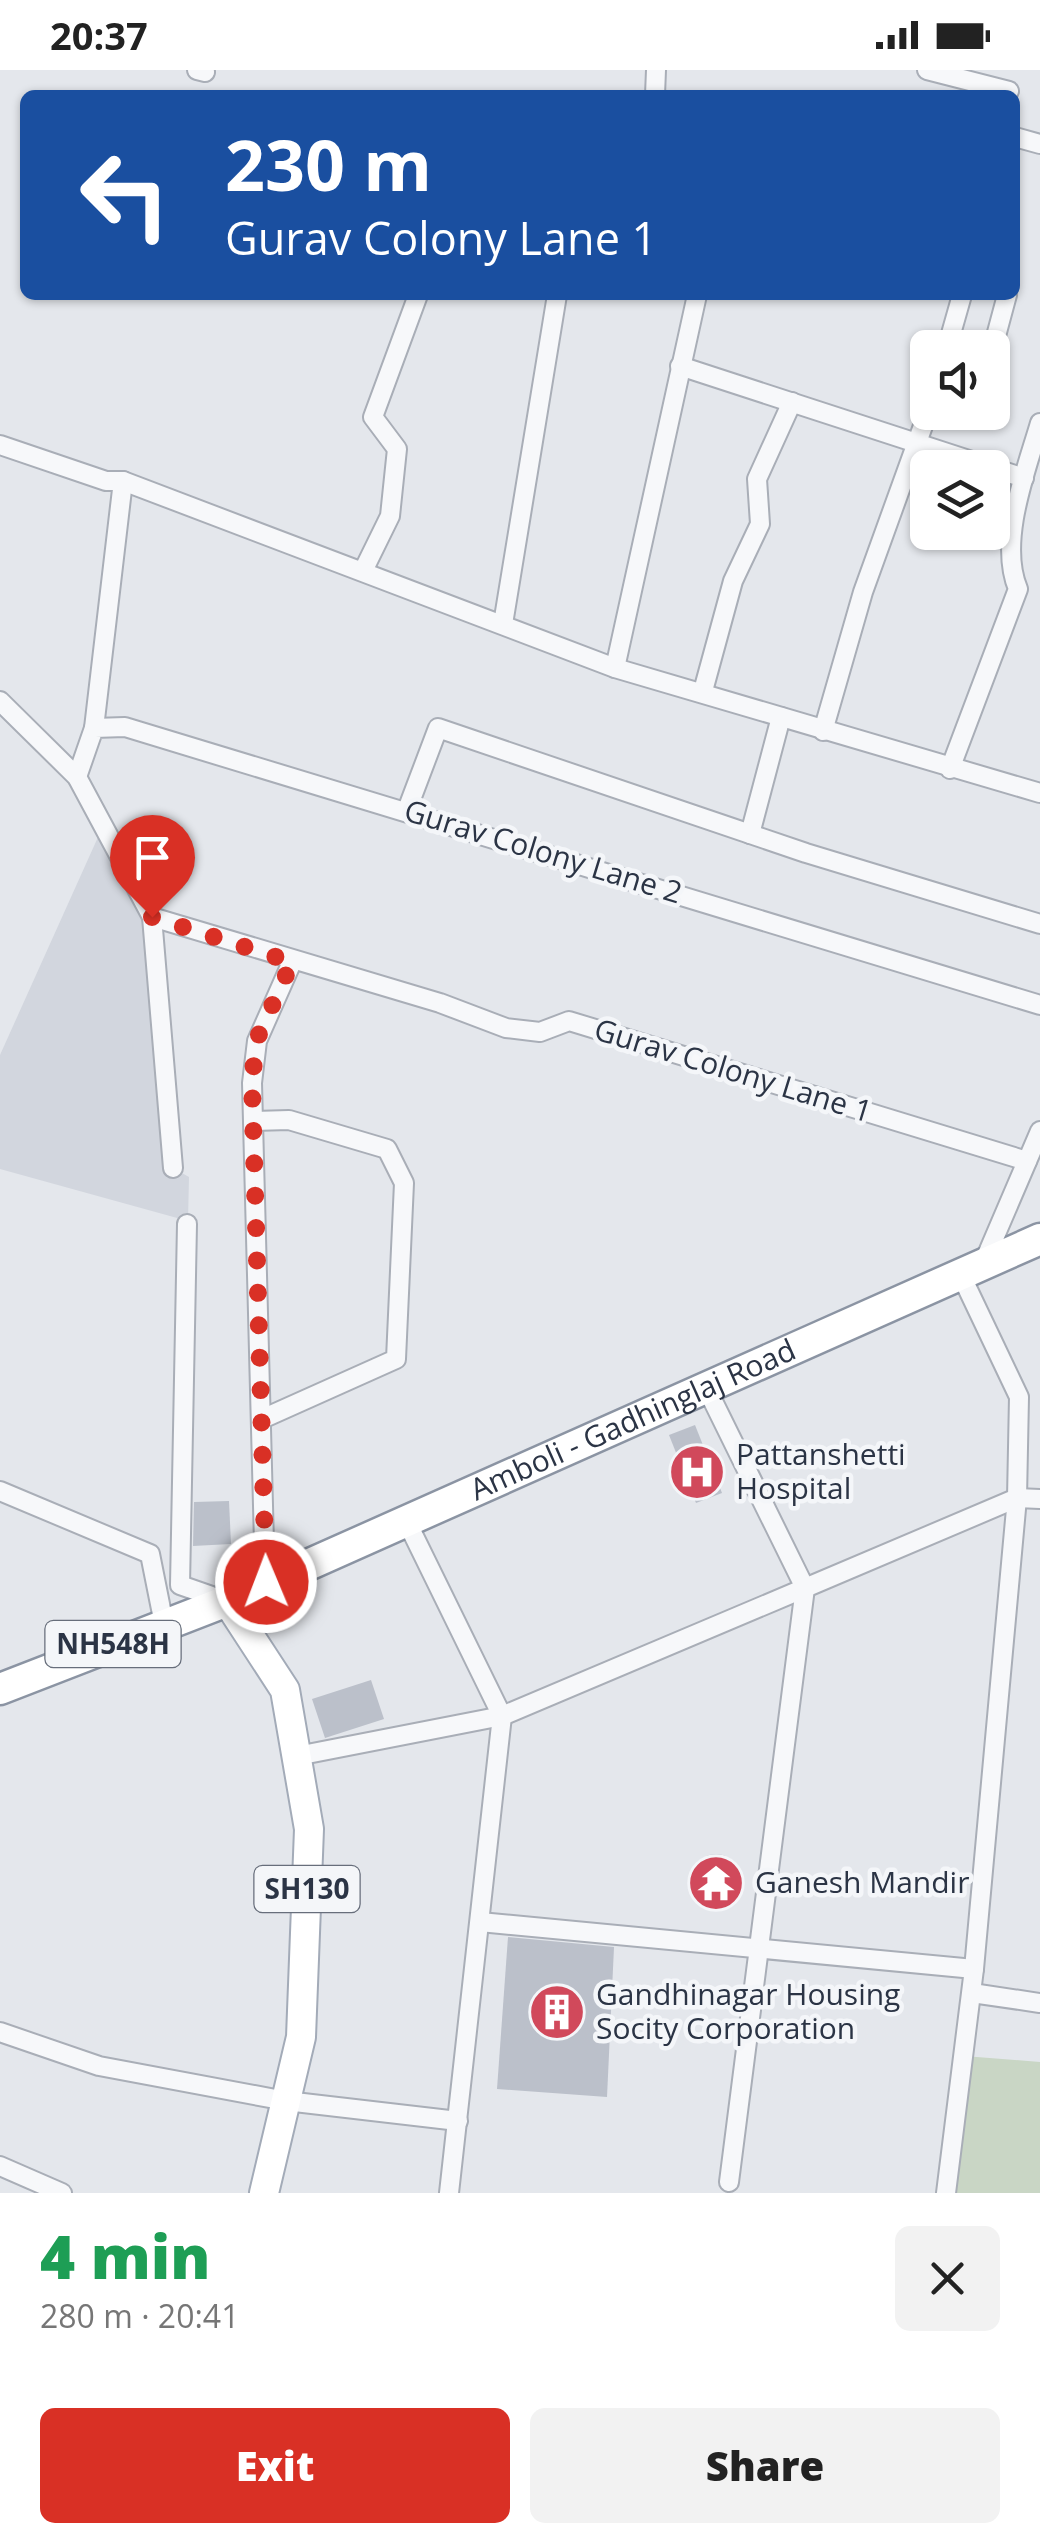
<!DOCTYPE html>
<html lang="en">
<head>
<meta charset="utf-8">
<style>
	:root { --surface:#fff; --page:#f2f2f2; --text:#222; --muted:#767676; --accent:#d93025 }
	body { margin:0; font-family:"Open Sans",sans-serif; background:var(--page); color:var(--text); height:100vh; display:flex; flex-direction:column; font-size:38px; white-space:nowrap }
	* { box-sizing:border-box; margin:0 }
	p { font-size:32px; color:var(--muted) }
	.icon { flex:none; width:55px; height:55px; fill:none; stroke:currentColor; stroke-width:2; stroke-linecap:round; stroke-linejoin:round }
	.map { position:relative; height:2123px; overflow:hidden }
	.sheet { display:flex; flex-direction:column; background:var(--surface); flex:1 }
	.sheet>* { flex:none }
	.guide { position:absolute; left:20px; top:20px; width:1000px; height:210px; border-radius:15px; box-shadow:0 2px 8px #0004; background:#1a4fa0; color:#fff; overflow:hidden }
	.tools { position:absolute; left:910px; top:260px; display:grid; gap:20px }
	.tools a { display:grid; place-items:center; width:100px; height:100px; border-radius:15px; background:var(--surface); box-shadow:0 2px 8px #0004; font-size:50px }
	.pin { position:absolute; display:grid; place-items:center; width:85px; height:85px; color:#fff; margin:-102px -42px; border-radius:50% 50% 50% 0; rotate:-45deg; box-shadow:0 0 10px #0007 }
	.pin .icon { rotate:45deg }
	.me { position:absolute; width:110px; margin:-55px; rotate:359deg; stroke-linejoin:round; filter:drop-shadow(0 0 8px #0008) }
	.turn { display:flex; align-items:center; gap:35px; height:210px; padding:0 40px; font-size:45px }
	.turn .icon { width:130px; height:130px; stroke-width:2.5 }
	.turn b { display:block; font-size:70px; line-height:85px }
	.round { display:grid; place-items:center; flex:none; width:105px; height:105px; border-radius:15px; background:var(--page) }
	.headline { display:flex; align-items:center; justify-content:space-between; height:170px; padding:0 40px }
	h1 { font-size:60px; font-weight:800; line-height:75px; color:#1e9e55 }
	.cta { display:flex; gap:20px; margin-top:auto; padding:20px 40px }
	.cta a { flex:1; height:115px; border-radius:15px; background:var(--accent); color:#fff; font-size:40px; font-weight:800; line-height:115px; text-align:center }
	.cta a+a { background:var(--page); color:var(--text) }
	.status { display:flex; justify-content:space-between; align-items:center; height:70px; padding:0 50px; background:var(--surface); direction:ltr }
	.status svg { height:28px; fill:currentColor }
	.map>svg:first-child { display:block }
	.built { fill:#d2d6de }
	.green { fill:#c9d6c5 }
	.building { fill:#bbc0ca }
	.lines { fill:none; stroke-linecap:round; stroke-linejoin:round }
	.street-casing { stroke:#a9aeb7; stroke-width:22 }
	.primary-casing { stroke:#a3abb8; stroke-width:32 }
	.highway-casing { stroke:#8b94a3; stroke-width:35 }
	.street { stroke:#f7f8fa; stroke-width:18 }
	.primary { stroke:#fff; stroke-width:28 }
	.highway { stroke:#fff; stroke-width:30 }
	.route { stroke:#d93025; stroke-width:18; stroke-dasharray:0 32.4 }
	.labels { text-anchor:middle; stroke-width:9; stroke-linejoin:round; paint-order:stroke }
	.shield { fill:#f4f6f9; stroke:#676e7b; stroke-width:2.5 }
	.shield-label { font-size:28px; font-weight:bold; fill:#2b3445 }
	.street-label { font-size:30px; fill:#2b3445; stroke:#f4f6f9 }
	.poi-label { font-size:30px; fill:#2b3445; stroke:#f4f6f9; text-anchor:start }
</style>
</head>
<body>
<div class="status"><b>20:37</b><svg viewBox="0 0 49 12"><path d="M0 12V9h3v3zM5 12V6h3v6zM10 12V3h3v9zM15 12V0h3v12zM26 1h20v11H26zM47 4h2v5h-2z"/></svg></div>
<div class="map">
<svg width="1040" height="2123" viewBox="0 0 1040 2123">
	<rect width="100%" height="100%" fill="#e4e7ec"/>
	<!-- built -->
	<path class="built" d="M 103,756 L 152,847 L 173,1098 L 189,1107 L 188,1151 L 0,1099 L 0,985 Z"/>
	<!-- green -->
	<path class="green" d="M 964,1986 L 1040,1992 L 1040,2123 L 943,2123 Z"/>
	<!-- building -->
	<g class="building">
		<path d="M 695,1355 L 722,1423 L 696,1433 L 669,1365 Z"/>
		<path d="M 229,1431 L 231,1474 L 193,1476 L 194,1432 Z"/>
		<path d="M 371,1610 L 384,1649 L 325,1668 L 312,1629 Z"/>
		<circle cx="716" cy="1810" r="26"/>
		<path d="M 508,1867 L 614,1877 L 607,2027 L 497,2019 Z"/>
	</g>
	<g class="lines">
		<!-- street casing -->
		<g class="street-casing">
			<g id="street">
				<path d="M 197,0 L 205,2"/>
				<path d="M 927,0 L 1009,21"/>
				<path d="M 655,25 L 656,0"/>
				<path d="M 1015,67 L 1040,74"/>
				<path d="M 947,278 L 962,225"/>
				<path d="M 992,281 L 1007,225"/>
				<path d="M 680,296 L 1024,408"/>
				<path d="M 0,375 L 106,411 L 123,411 L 615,598 L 1040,723"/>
				<path d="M 364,499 L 390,446 L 397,379 L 373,347 L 418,225"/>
				<path d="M 503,554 L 557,225"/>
				<path d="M 615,598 L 697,225"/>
				<path d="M 703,621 L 733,511 L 760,454 L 757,409 L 792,332"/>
				<path d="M 0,631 L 77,707 L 152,847 L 173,1098"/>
				<path d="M 94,658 L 123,411"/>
				<path d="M 823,661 L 863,522 L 928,342"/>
				<path d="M 950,699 L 1018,519 C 998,471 1026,401 1040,353"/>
				<path d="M 77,707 L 94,658 L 125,657 L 1040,935"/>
				<path d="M 407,740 L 438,658 L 806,783 L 1040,854"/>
				<path d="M 750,764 L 781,647"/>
				<path d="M 152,847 L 440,933 L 506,958 L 540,962 L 569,951 L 1027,1091"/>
				<path d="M 253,1051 L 289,1050 L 387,1079 L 404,1113 L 396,1289 L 262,1349"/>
				<path d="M 187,1154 L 180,1515 L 226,1531"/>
				<path d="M 983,1194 L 1040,1061"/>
				<path d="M 706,1317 L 805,1518 L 1017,1428 L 1040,1429"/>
				<path d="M 0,1421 L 150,1484 L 164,1554"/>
				<path d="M 406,1450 L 502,1646 L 449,2123"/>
				<path d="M 265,1512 L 252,1013 L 257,971 L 292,892"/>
				<path d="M 297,1686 L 502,1646 L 805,1518"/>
				<path d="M 480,1852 L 974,1899"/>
				<path d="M 972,1923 L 1040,1933"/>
				<path d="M 0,1962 L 99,1996 L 286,2031 L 458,2051"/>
				<path d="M 0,2096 L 62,2123"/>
				<path d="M 729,2112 L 805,1518"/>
				<path d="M 946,2123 L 974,1899 L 1017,1428 L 1019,1327 L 961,1205"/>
			</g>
		</g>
		<!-- primary casing -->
		<g class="primary-casing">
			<path id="primary" d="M 227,1531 L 285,1620 L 309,1759 L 301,1967 L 264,2123"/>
		</g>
		<!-- highway casing -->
		<g class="highway-casing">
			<g id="highway">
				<path id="s1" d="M 0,1619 L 227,1531 L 1040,1169"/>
			</g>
		</g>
		<!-- street -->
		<use href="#street" class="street"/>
		<!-- primary -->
		<use href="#primary" class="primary"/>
		<!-- highway -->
		<use href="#highway" class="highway"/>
	</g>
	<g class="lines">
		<!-- route -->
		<path class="route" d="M 152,847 L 292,892 L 256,971 L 252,1013 L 266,1512"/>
	</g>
	<!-- icons -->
	<defs>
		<g id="hospital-disc" transform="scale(2.875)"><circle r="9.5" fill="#d1495b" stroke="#f4f6f9"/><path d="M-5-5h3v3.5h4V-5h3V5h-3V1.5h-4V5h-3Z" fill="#fff"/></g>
		<g id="temple-disc" transform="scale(2.875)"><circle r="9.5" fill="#d1495b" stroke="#f4f6f9"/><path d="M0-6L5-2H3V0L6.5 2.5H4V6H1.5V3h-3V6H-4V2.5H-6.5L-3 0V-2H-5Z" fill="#fff"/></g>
		<g id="building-disc" transform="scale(2.875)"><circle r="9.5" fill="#d1495b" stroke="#f4f6f9"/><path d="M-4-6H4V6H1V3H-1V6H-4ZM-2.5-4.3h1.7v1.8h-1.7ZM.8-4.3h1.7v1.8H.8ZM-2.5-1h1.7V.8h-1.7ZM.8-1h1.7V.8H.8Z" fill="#fff"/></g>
	</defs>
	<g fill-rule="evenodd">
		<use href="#hospital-disc" x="697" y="1402"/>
		<use href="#temple-disc" x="716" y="1813"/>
		<use href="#building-disc" x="557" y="1942"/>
	</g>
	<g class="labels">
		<!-- shield labels -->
		<g class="shield">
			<rect x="45.5" y="1551" width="135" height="46" rx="8"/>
			<rect x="254.5" y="1796" width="105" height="46" rx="8"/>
		</g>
		<g class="shield-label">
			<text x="113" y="1584">NH548H</text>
			<text x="307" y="1829">SH130</text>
		</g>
		<!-- street labels -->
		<g class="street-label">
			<text transform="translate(543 782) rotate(17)" y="10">Gurav Colony Lane 2</text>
			<text transform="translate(733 1001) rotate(17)" y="10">Gurav Colony Lane 1</text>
			<text dy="10" stroke="none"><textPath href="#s1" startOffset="688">Amboli - Gadhinglaj Road</textPath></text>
		</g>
		<!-- poi labels -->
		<g class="poi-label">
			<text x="736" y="1395">Pattanshetti<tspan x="736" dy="34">Hospital</tspan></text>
			<text x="755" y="1823">Ganesh Mandir</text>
			<text x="596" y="1935">Gandhinagar Housing<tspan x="596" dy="34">Socity Corporation</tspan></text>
		</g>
	</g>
</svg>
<div class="tools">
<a><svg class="icon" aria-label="sound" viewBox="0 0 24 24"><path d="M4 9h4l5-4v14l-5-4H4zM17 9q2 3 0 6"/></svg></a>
<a><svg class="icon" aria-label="layers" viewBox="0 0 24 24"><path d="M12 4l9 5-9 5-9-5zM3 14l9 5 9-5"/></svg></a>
</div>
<div class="pin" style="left:152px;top:847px;background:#d93025"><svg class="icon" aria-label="arrive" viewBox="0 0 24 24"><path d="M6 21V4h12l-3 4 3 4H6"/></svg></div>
<svg class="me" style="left:266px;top:1512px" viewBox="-20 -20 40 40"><circle r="17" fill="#d93025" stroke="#fff" stroke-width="3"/><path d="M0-11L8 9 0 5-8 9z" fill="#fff"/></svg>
<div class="guide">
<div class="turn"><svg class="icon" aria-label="left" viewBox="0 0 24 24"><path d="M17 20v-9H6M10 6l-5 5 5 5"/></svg><div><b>230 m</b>Gurav Colony Lane 1</div></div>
</div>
</div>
<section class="sheet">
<div class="headline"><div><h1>4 min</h1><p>280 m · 20:41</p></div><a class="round"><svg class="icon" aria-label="close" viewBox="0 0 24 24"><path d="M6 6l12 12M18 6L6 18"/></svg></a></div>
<div class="cta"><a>Exit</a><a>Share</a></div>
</section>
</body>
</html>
